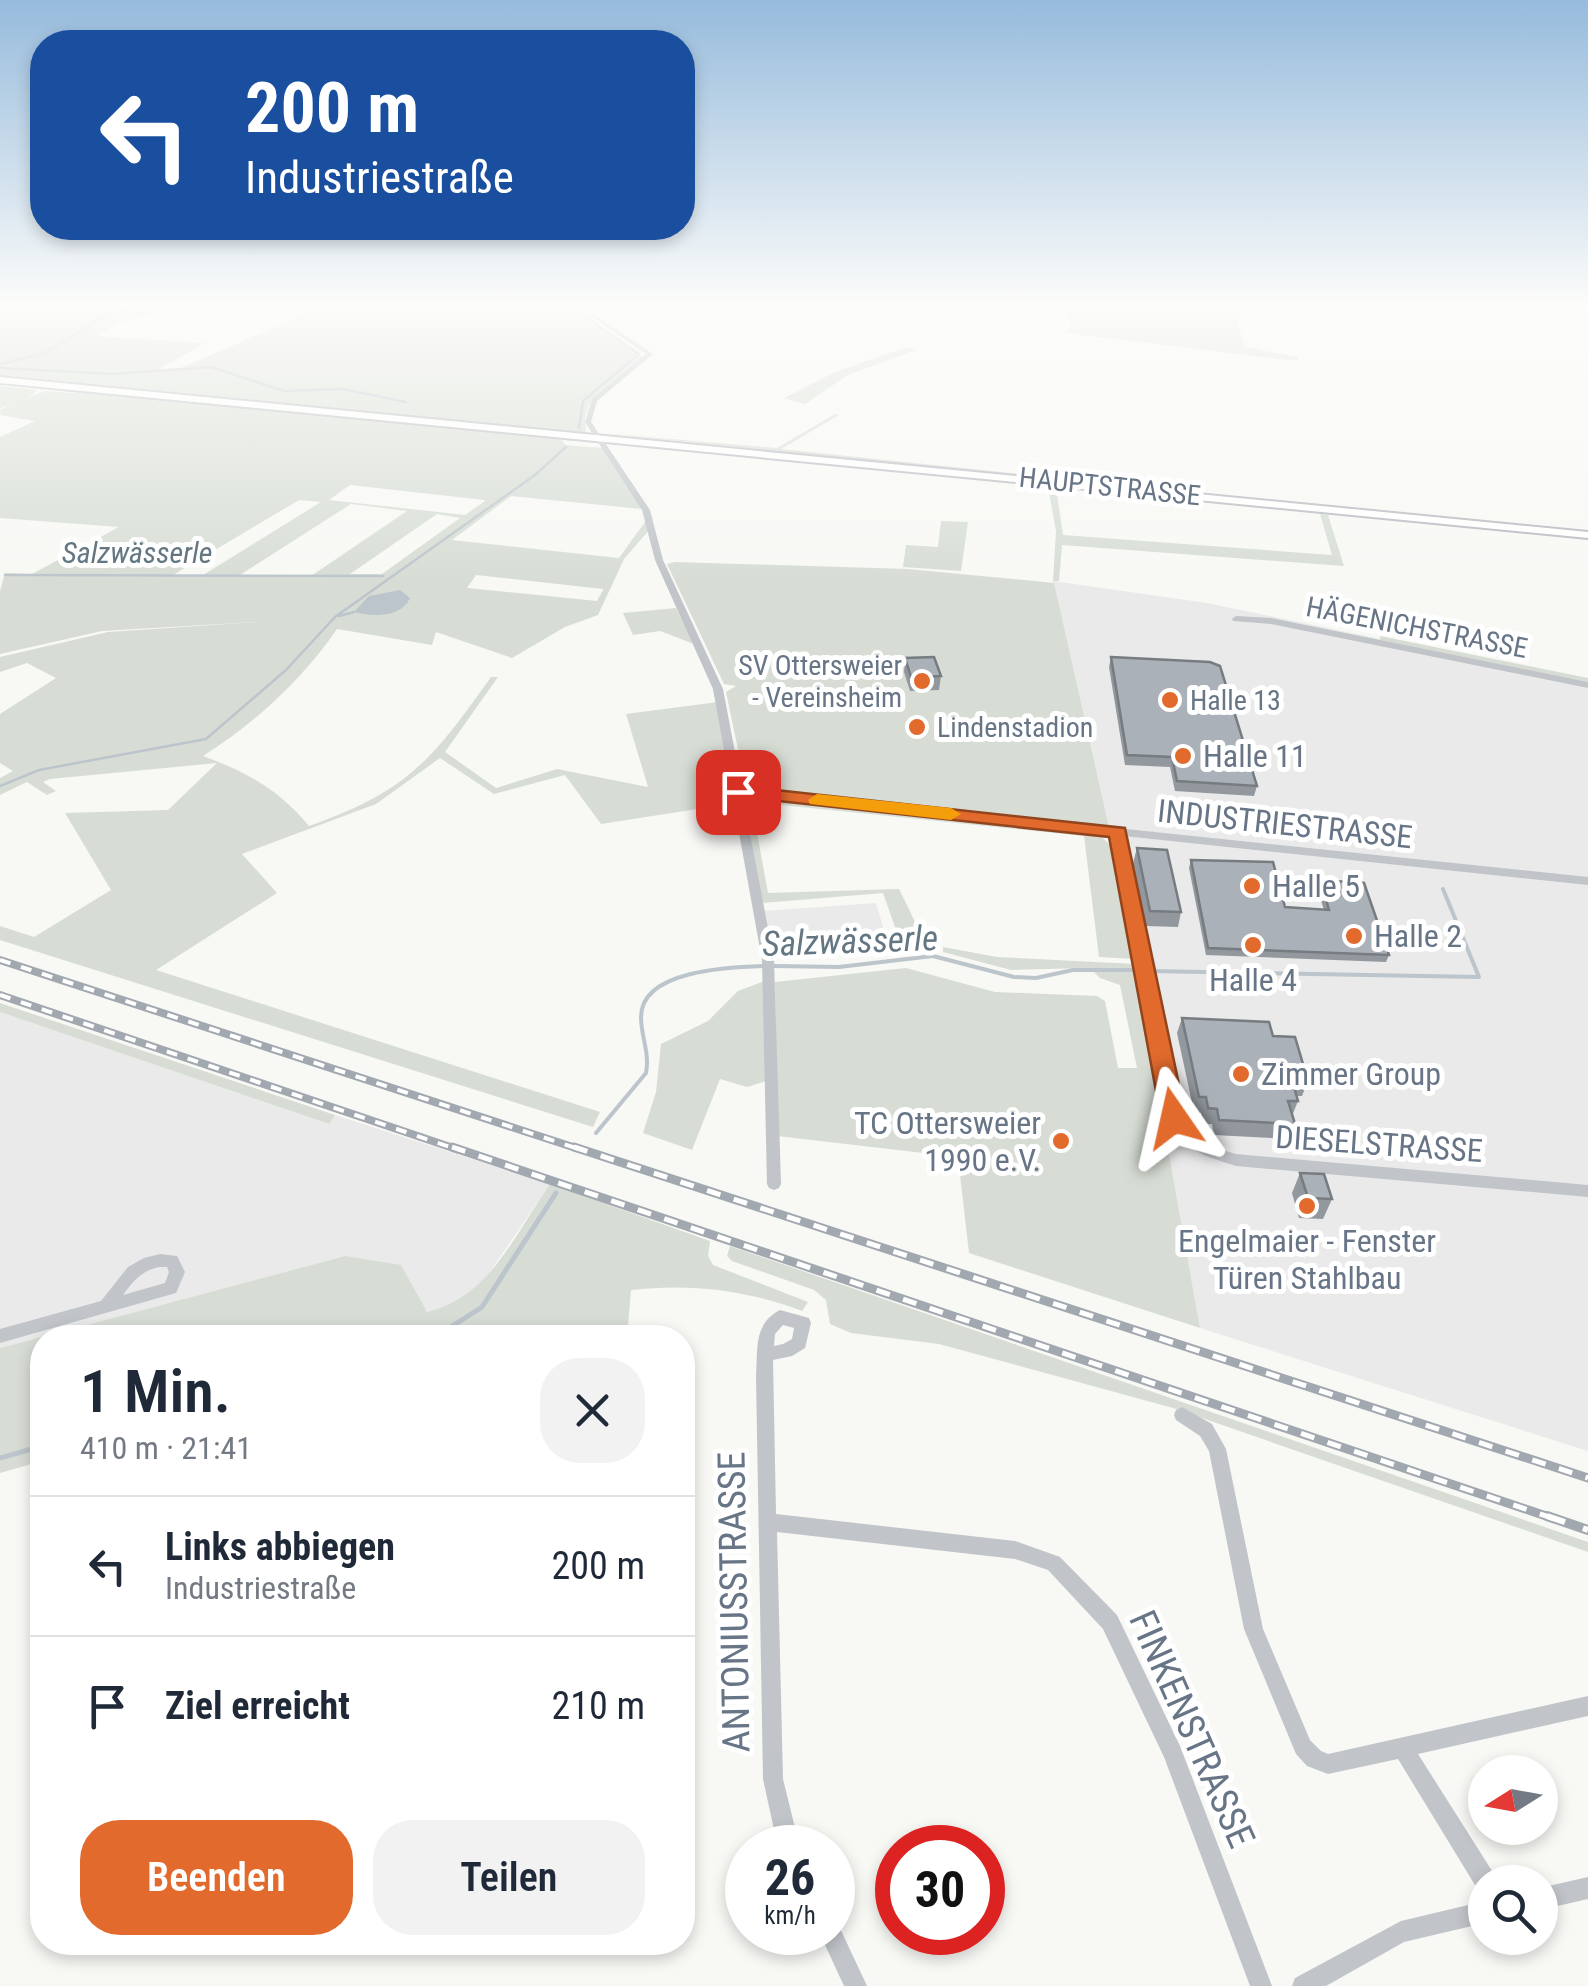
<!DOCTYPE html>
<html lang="de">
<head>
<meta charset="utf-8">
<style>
	:root { --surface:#fff; --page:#f2f2f3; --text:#1f2937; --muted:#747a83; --line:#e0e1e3; --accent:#e16a2c }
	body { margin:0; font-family:"Roboto Condensed",sans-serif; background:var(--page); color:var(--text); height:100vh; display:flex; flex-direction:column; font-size:38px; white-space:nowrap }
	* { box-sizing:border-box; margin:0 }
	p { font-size:32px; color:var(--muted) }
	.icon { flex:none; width:55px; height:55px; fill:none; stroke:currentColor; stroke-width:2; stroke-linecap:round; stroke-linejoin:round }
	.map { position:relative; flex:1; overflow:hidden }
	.sheet { position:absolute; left:30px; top:1325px; width:665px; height:630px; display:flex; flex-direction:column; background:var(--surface); border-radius:40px; box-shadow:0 5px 15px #0003 }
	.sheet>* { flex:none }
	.banner { position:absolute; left:30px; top:30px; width:665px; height:210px; border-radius:40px; box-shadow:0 5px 15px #0003; background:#1a4fa0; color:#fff; overflow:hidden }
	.needle { width:65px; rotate:259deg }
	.fabs { position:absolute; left:1468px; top:1755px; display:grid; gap:20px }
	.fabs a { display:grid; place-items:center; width:90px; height:90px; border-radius:50%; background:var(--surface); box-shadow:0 5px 15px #0003; font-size:50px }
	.speed { position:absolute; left:725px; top:1825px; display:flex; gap:20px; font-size:50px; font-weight:700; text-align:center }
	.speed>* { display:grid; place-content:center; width:130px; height:130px; border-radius:50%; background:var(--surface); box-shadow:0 5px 15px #0003; line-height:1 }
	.speed small { font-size:25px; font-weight:400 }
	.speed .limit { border:15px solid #d22; background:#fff; color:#111 }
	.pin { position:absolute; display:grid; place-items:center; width:85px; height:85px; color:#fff; margin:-42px; border-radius:20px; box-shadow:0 5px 15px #0006 }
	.me { position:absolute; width:110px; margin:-55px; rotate:349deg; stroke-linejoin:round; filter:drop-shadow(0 0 8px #0008) }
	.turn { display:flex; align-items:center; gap:35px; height:210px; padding:0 50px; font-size:45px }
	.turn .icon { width:130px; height:130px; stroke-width:2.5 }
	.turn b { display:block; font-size:70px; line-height:85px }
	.round { display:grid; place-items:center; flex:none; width:105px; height:105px; border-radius:40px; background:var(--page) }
	.summary { display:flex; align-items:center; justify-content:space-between; height:170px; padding:0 50px }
	h1 { font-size:60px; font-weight:600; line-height:75px }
	.button { display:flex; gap:20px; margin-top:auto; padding:20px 50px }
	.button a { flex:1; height:115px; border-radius:40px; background:var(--accent); color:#fff; font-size:40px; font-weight:600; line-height:115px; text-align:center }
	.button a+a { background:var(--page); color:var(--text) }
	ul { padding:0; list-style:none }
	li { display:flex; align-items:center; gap:30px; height:140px; padding:0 50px; border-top:2px solid var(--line) }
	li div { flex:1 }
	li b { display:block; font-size:38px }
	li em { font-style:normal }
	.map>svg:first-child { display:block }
	.built { fill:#e9eae9 }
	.green { fill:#d7ddd5; fill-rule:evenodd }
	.water { fill:#bcc5cb }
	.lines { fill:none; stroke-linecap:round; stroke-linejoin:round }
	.stream-far2 { stroke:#bcc5cb; stroke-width:2.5 }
	.stream-far1 { stroke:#bcc5cb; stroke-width:4 }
	.stream { stroke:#bcc5cb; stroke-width:5 }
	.secondary-casing { stroke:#b6bac0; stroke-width:4 }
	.street { fill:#c1c5c9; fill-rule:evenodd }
	.secondary { fill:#fff; fill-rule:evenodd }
	.rail-far2-casing { stroke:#a2a8af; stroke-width:8 }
	.rail-far1-casing { stroke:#a2a8af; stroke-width:9 }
	.rail-casing { stroke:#a2a8af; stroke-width:10 }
	.rail-far2 { stroke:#fff; stroke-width:4; stroke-dasharray:11; stroke-linecap:butt }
	.rail-far1 { stroke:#fff; stroke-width:5; stroke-dasharray:14; stroke-linecap:butt }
	.rail { stroke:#fff; stroke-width:6; stroke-dasharray:19; stroke-linecap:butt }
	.wall { fill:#92989e }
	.building { fill:#aab1b8; stroke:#777c81; stroke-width:2.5 }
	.route { fill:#e16a2c; stroke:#92451d; stroke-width:2.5 }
	.slow { fill:#f59e0b }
	.poi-dot { fill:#e16a2c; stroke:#fff; stroke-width:4 }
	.labels { text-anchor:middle; stroke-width:10; stroke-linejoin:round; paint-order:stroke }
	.far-street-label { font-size:28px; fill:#677586; stroke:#fff }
	.far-poi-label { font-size:28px; fill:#677586; stroke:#fff; text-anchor:start }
	.far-water-label { font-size:30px; font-style:italic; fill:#637682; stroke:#fff }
	.poi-label { font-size:32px; fill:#677586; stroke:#fff; text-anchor:start }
	.street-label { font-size:32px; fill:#677586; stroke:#fff }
	.water-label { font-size:35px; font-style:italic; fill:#637682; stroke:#fff }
	.near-street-label { font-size:38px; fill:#677586; stroke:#fff }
</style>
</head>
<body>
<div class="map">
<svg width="1588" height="1986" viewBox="0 0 1588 1986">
	<rect width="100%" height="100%" fill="#f8f8f5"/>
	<!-- built -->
	<g class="built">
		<path d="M 1053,581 L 1207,603 L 1588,682 L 1588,1451 L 1200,1328 L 1114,849 Z"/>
		<path d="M 876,903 L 887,941 L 771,951 L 763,911 Z"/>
		<path d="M 0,1012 L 328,1124 L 335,1115 L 550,1184 L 476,1292 L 454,1306 L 427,1312 L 345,1256 L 0,1348 Z"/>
	</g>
	<!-- green -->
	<g class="green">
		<path d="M 0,306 L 223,306 L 215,314 C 169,313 136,310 97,336 L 205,343 L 155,371 L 181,368 L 323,306 L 571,306 L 643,357 L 591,401 L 585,416 L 586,434 L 0,379 L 306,405 L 0,375 Z"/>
		<path d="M 1089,306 L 1245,306 L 1237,320 L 1245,347 L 1297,357 L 1298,361 L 1065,333 L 1072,325 L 1066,316 Z"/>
		<path d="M 907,347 L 916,350 L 848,375 L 805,404 L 784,398 L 835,372 Z"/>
		<path d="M 0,382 L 598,442 L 562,440 L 566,445 L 603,448 L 642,509 L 511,496 L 452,540 L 619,558 L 647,519 L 651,528 L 624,559 L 598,615 L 565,627 L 512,658 L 436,632 L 432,645 L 337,629 C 303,679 254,724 203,756 C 247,772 279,790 309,826 C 408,791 432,760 491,677 L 498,677 L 445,752 L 496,788 L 557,769 L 648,787 L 626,714 L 718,702 L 736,803 L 601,824 L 565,775 L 494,794 L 440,758 L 376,804 L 242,854 L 277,893 L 156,970 L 600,1112 L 593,1127 L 0,940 L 0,926 L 34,937 L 111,890 L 65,813 L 168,810 L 217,763 L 50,779 L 43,782 L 56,791 L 47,795 L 27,782 L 0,795 L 0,778 L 13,771 L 0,763 L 0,714 L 56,678 L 27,663 L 0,672 L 0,657 L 108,632 L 256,622 L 102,631 L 0,654 L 0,591 L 5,573 L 32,574 L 119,527 L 0,518 L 0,437 L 35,421 L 0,415 L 0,410 L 9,405 L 0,408 L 0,386 L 37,390 L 29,397 L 46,391 L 86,394 ZM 350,485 L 484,500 L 485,501 L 465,515 L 329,500 ZM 299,500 L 321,502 L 203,575 L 173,575 ZM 351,504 L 407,511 L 311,576 L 240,575 ZM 437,514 L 460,518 L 382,574 L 350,574 ZM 476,575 L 603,589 L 603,590 L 597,601 L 467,588 Z"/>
		<path d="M 835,414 L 839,415 L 781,449 L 1588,533 L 601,433 L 777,448 Z"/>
		<path d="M 1048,487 L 1057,494 L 1063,535 L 1332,555 L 1320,514 L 1328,515 L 1344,566 L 1062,545 L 1059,581 L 1053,581 L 1056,531 Z"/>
		<path d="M 941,521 L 968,522 L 961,571 L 903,567 L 906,545 L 938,547 Z"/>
		<path d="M 675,562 L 908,569 L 1054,583 L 1109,827 L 752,788 L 744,778 L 726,692 L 736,686 L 724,684 L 667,564 Z"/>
		<path d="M 676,608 L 694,644 L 660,631 L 633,635 L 623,613 Z"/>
		<path d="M 1380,636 L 1588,678 L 1588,682 L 1380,641 Z"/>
		<path d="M 758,797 L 1099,834 L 1114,849 L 1134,959 L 1099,957 L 1084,836 L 761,803 L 753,811 L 768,893 L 899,889 L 924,940 L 900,941 L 883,893 L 761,903 L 746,806 Z"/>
		<path d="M 943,947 L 997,957 L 1135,964 L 1200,1328 L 969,1253 L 958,1157 L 777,1136 L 775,982 L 906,968 L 995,992 L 1097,996 L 1105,1001 L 1118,1068 L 1137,1068 L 1120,985 L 1100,978 L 1090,968 L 1011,970 L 943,952 Z"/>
		<path d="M 765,981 L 766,1081 L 747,1087 L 720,1079 L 692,1150 L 643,1133 L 656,1092 L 661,1044 L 708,1021 L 738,991 Z"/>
		<path d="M 0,1003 L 335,1115 L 329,1124 L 0,1012 Z"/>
		<path d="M 550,1184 L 710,1241 L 708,1256 L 713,1265 L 808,1302 L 802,1311 C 747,1290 690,1283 631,1290 L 627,1338 L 42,1338 L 42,1461 L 0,1473 L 0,1348 L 345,1256 L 401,1265 L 427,1312 C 489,1298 515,1234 550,1184 Z"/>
		<path d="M 730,1246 L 1588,1542 L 1588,1552 L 1173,1408 L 939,1344 L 851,1333 L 830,1324 L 826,1300 L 814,1290 L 732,1261 L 727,1256 Z"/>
	</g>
	<!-- water -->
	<path class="water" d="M 400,590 L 410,598 C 401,618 373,617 354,612 L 369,596 Z"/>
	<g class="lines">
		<!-- stream-far2 -->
		<g class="stream-far2">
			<path d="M 570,306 L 639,354 L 583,401 L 579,428"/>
			<path d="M 0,364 L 43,354 L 104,317 L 137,306"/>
			<path d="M 0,368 L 112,374 L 211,367 L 284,391 L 342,389 L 406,402"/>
			<path d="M 5,575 L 383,576"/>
			<path d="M 339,616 L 354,612"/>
			<path d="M 0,786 L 39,770 L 206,739 L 286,670 L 335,617 L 535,475 L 566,447"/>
		</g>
		<!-- stream-far1 -->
		<g class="stream-far1">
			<path d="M 774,966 L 839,967 L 933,956 L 1014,977 L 1036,978 L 1073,970 L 1139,970"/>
			<path d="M 1149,971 L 1479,977 L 1443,889"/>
			<path d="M 596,1133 L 646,1073 C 650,1053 641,1037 641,1017 C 641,970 730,967 764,966"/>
		</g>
		<!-- stream -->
		<g class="stream">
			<path d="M 434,1338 L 482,1307 L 556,1193"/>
			<path d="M 0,1458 L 42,1446"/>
		</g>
		<!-- secondary casing -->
		<g class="secondary-casing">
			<path id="secondary" d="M 0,377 L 1588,532 L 1588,538 L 0,383 Z"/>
		</g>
		<!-- street -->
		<g class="street">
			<path d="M 576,306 L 582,306 L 653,354 L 597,401 L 591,422 L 650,510 L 663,560 L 723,689 L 742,789 L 1588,877 L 1588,885 L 1124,836 L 1181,1118 C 1193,1141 1213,1147 1236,1154 L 1588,1185 L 1588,1197 L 1236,1166 C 1202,1155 1184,1151 1167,1118 L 1113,835 L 743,796 L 774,960 L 781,1184 L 779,1188 L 774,1190 L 769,1188 L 767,1184 L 762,960 L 713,689 L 655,560 L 642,510 L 585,422 L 592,399 L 646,354 Z"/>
			<path d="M 1236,616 L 1271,618 L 1588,682 L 1588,688 L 1271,624 L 1233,621 L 1232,619 Z"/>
			<path d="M 160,1254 L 177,1256 L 185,1272 L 176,1293 L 0,1343 L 0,1329 L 101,1301 L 128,1267 L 144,1258 ZM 160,1267 L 167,1267 L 169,1272 L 165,1283 L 123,1295 C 133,1281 142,1270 160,1267 Z"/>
			<path d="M 780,1310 L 809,1318 L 811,1323 L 805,1348 L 792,1356 L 773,1360 L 776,1514 L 1015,1541 L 1060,1557 L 1117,1615 L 1180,1746 L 1272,1986 L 1250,1986 L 1164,1757 L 1103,1629 L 1048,1570 L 1015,1559 L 777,1532 L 783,1779 L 800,1848 L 778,1848 L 763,1779 L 756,1376 C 758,1349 753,1324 780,1310 ZM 783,1325 L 794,1328 L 792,1339 L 783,1344 L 774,1346 L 775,1334 Z"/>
			<path d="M 1182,1407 L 1212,1424 L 1226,1449 L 1263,1629 L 1310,1740 L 1321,1751 L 1328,1754 L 1588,1696 L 1588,1716 L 1418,1754 L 1494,1874 L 1497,1882 L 1485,1882 L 1485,1892 L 1478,1890 L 1398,1759 L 1328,1774 L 1307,1766 L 1296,1754 L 1244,1629 L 1209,1451 L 1200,1436 L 1176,1420 L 1174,1415 L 1176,1410 Z"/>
			<path d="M 1588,1877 L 1588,1899 L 1540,1910 L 1540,1888 Z"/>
			<path d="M 1485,1901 L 1485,1923 L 1404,1942 L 1326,1986 L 1292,1986 L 1295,1978 L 1401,1921 Z"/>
			<path d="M 832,1922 L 838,1924 L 867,1986 L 844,1986 L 819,1932 L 832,1932 Z"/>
		</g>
		<!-- secondary -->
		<use href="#secondary" class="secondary"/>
		<!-- rail-far2 casing -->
		<g class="rail-far2-casing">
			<g id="rail-far2">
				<path d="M 0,960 L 582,1150"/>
				<path d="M 0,995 L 459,1150"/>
			</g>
		</g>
		<!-- rail-far1 casing -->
		<g class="rail-far1-casing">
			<g id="rail-far1">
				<path d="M 452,1147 L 1555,1519"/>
				<path d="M 574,1147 L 1588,1478"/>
			</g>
		</g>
		<!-- rail casing -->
		<g class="rail-casing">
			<path id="rail" d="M 1547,1516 L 1588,1530"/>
		</g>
		<!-- rail-far2 -->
		<use href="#rail-far2" class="rail-far2"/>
		<!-- rail-far1 -->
		<use href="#rail-far1" class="rail-far1"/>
		<!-- rail -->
		<use href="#rail" class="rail"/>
	</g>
	<!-- wall -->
	<g class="wall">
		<path d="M 1111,657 L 1257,786 L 1254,796 L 1175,791 L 1170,767 L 1125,765 L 1109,667 Z"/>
		<path d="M 905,658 L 941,676 L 939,690 L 910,691 L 904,672 Z"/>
		<path d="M 1137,848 L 1181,912 L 1178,927 L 1146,926 L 1133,863 Z"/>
		<path d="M 1191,860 L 1285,907 L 1324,910 L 1317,888 L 1320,880 L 1389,955 L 1386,962 L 1206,955 L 1189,868 Z"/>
		<path d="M 1182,1018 L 1273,1036 L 1308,1081 L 1302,1096 L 1297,1096 L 1298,1101 L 1292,1116 L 1295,1124 L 1289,1139 L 1214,1135 L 1212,1124 L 1203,1124 L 1201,1113 L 1194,1112 L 1177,1033 Z"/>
		<path d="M 1300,1173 L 1332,1199 L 1323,1219 L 1299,1218 L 1292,1193 Z"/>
	</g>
	<!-- building -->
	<g class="building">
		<path d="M 934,657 L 941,676 L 911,677 L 905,658 Z"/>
		<path d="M 1111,657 L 1210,662 L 1220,666 L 1257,786 L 1177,781 L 1172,757 L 1127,755 Z"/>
		<path d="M 1137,848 L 1167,850 L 1181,912 L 1150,911 Z"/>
		<path d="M 1191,860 L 1273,862 L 1285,907 L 1329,910 L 1320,880 L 1364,883 L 1389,955 L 1208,948 Z"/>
		<path d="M 1182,1018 L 1269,1022 L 1273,1036 L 1295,1037 L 1308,1081 L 1292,1080 L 1298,1101 L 1288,1101 L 1295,1124 L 1219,1120 L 1217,1109 L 1208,1108 L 1206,1097 L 1199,1097 Z"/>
		<path d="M 1300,1173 L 1324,1174 L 1332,1199 L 1308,1198 Z"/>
	</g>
	<!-- sky -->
	<linearGradient id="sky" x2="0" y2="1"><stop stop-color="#96bbdc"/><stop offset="0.52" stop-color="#fcfcfa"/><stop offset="1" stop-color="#fcfcfa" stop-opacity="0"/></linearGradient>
	<rect width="1588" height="584" fill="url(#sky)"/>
	<!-- route -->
	<path class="route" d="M 738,786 L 1125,828 L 1186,1118 L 1182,1125 L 1174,1128 L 1161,1118 L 1109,837 L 732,796 L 729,792 Z"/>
	<!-- slow -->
	<path class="slow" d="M 817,794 L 951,808 L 961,814 L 951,820 L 810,804 L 808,800 Z"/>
	<!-- markers -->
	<g class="poi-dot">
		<circle cx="922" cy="681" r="10"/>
		<circle cx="1170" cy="700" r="10"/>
		<circle cx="917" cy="727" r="10"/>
		<circle cx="1183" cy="756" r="10"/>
		<circle cx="1252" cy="886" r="10"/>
		<circle cx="1354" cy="936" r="10"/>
		<circle cx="1253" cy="945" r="10"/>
		<circle cx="1241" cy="1074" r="10"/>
		<circle cx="1061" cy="1141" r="10"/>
		<circle cx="1307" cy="1206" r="10"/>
	</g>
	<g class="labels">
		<!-- far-street labels -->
		<g class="far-street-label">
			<text transform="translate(1110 486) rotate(6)" y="10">HAUPTSTRASSE</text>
			<text transform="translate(1417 627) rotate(11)" y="10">HÄGENICHSTRASSE</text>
		</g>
		<!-- far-poi labels -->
		<g class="far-poi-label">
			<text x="902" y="675" text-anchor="end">SV Ottersweier<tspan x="902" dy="32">- Vereinsheim</tspan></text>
			<text x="1190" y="710">Halle 13</text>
			<text x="937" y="737">Lindenstadion</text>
		</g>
		<!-- far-water labels -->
		<g class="far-water-label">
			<text x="137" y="563">Salzwässerle</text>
		</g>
		<!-- poi labels -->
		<g class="poi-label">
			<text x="1203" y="767">Halle 11</text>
			<text x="1272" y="897">Halle 5</text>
			<text x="1374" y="947">Halle 2</text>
			<text x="1253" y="991" text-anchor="middle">Halle 4</text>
			<text x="1261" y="1085">Zimmer Group</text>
			<text x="1041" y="1134" text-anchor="end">TC Ottersweier<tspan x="1041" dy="37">1990 e.V.</tspan></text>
			<text x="1307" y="1252" text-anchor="middle">Engelmaier - Fenster<tspan x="1307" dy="37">Türen Stahlbau</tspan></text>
		</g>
		<!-- street labels -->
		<g class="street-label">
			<text transform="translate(1285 824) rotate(6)" y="11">INDUSTRIESTRASSE</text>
			<text transform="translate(1379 1144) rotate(4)" y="11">DIESELSTRASSE</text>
		</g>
		<!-- water labels -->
		<g class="water-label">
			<text transform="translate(850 941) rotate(-2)" y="12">Salzwässerle</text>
		</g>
		<!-- near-street labels -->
		<g class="near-street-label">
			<text transform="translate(734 1602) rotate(-91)" y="13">ANTONIUSSTRASSE</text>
			<text transform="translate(1192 1729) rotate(66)" y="13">FINKENSTRASSE</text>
		</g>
	</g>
</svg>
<div class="fabs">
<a><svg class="needle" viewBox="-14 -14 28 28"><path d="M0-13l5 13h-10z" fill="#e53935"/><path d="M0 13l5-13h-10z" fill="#747a83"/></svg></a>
<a><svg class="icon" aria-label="search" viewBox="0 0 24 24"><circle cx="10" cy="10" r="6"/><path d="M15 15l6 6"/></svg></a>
</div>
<div class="speed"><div>26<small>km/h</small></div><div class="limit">30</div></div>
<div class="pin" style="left:738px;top:792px;background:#d93025"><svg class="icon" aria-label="arrive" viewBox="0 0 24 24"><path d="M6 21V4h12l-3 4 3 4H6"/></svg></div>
<svg class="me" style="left:1174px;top:1118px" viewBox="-20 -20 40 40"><path d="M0-17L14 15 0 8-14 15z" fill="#e16a2c" stroke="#fff" stroke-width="4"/></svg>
<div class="banner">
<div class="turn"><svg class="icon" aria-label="left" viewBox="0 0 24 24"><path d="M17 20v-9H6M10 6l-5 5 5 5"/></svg><div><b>200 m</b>Industriestraße</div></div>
</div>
<section class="sheet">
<div class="summary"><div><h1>1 Min.</h1><p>410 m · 21:41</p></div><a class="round"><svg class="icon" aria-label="close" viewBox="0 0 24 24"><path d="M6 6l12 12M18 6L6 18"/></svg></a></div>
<ul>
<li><svg class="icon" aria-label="left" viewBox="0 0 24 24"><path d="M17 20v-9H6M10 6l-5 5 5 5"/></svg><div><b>Links abbiegen</b><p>Industriestraße</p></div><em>200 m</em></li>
<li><svg class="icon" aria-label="arrive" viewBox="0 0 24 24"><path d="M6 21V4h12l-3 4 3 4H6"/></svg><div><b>Ziel erreicht</b></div><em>210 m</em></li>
</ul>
<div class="button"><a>Beenden</a><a>Teilen</a></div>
</section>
</div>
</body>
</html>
